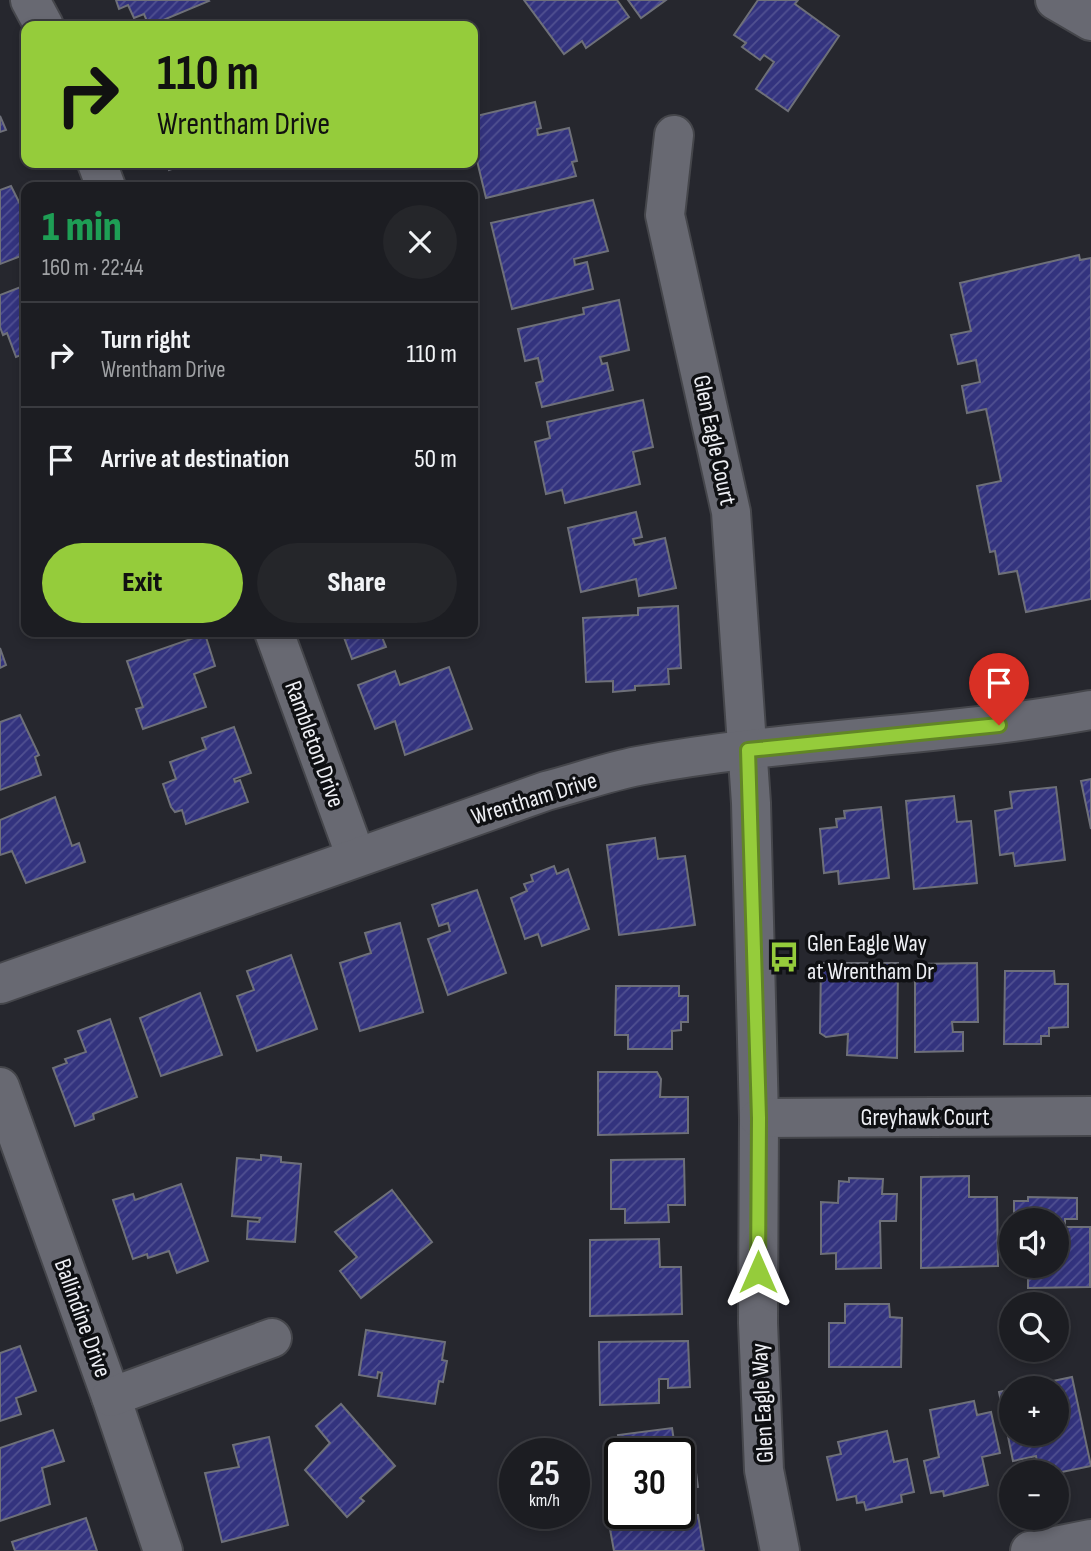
<!DOCTYPE html>
<html lang="en">
<head>
<meta charset="utf-8">
<style>
	:root { --surface:#1c1d22; --page:#25262a; --text:#f1f3f6; --muted:#a0a2a5; --line:#3a3b40; --accent:#95cc3b }
	body { margin:0; font-family:"Sofia Sans Condensed",sans-serif; background:var(--page); color:var(--text); height:100vh; display:flex; flex-direction:column; font-size:26px; white-space:nowrap }
	* { box-sizing:border-box; margin:0 }
	p { font-size:23px; color:var(--muted) }
	.icon { flex:none; width:38px; height:38px; fill:none; stroke:currentColor; stroke-width:2; stroke-linecap:round; stroke-linejoin:round }
	.map { position:relative; flex:1; overflow:hidden }
	.side { position:absolute; left:21px; top:182px; width:457px; height:455px; display:flex; flex-direction:column; background:var(--surface); border-radius:14px; box-shadow:0 4px 10px #0003,0 0 0 2px var(--line) }
	.side>* { flex:none }
	.banner { position:absolute; left:21px; top:21px; width:457px; height:147px; border-radius:14px; box-shadow:0 4px 10px #0003,0 0 0 2px var(--line); background:#95cc3b; color:#111; overflow:hidden }
	.buttons { position:absolute; left:999px; top:1208px; display:grid; gap:14px }
	.buttons a { display:grid; place-items:center; width:70px; height:70px; border-radius:50%; background:var(--surface); box-shadow:0 4px 10px #0003,0 0 0 2px var(--line); font-size:35px }
	.speed { position:absolute; left:499px; top:1438px; display:flex; gap:14px; font-size:35px; font-weight:700; text-align:center }
	.speed>* { display:grid; place-content:center; width:91px; height:91px; border-radius:50%; background:var(--surface); box-shadow:0 4px 10px #0003,0 0 0 2px var(--line); line-height:1 }
	.speed small { font-size:18px; font-weight:400 }
	.speed .limit { border:4px solid #111; border-radius:10px; background:#fff; color:#111 }
	.pin { position:absolute; display:grid; place-items:center; width:60px; height:60px; color:#fff; margin:-72px -30px; border-radius:50% 50% 50% 0; rotate:-45deg; box-shadow:0 0 7px #0007 }
	.pin .icon { rotate:45deg }
	.me { position:absolute; width:77px; margin:-38px; rotate:0deg; stroke-linejoin:round; filter:drop-shadow(0 0 5px #0008) }
	.turn { display:flex; align-items:center; gap:24px; height:147px; padding:0 21px; font-size:32px }
	.turn .icon { width:91px; height:91px; stroke-width:2.5 }
	.turn b { display:block; font-size:49px; line-height:60px }
	.round { display:grid; place-items:center; flex:none; width:74px; height:74px; border-radius:37px; background:var(--page) }
	.overview { display:flex; align-items:center; justify-content:space-between; height:119px; padding:0 21px }
	h1 { font-size:42px; font-weight:800; line-height:52px; color:#1e9e55 }
	.button { display:flex; gap:14px; margin-top:auto; padding:14px 21px }
	.button a { flex:1; height:80px; border-radius:42px; background:var(--accent); color:#111; font-size:28px; font-weight:800; line-height:80px; text-align:center }
	.button a+a { background:var(--page); color:var(--text) }
	ul { padding:0; list-style:none }
	li { display:flex; align-items:center; gap:21px; height:105px; padding:0 21px; border-top:2px solid var(--line) }
	li div { flex:1 }
	li b { display:block; font-size:26px }
	li em { font-style:normal }
	.map>svg:first-child { display:block }
	.building { fill:url(#building-hatch); stroke:#6e7079; stroke-width:2 }
	.lines { fill:none; stroke-linecap:round; stroke-linejoin:round }
	.minor-casing { stroke:#45464b; stroke-width:42 }
	.minor { stroke:#686972; stroke-width:38 }
	.route-casing { stroke:#618526; stroke-width:18 }
	.route { stroke:#95cc3b; stroke-width:12 }
	.labels { text-anchor:middle; stroke-width:7; stroke-linejoin:round; paint-order:stroke }
	.street-label { font-size:24px; fill:#eeeff4; stroke:#0f1013 }
	.poi-label { font-size:24px; fill:#eeeff4; stroke:#0f1013; text-anchor:start }
</style>
</head>
<body>
<div class="map">
<svg width="1091" height="1551" viewBox="0 0 1091 1551">
	<defs>
		<pattern id="building-hatch" width="6" height="6" patternUnits="userSpaceOnUse" patternTransform="scale(1.75)"><rect width="6" height="6" fill="#33337e"/><path d="M-1 1l2-2M0 6l6-6M5 7l2-2" fill="none" stroke="#515191"/></pattern>
	</defs>
	<rect width="100%" height="100%" fill="#26272e"/>
	<!-- building -->
	<g class="building">
		<path d="M 116,0 L 208,0 L 209,1 L 149,26 L 144,14 L 134,18 L 128,5 L 119,9 Z"/>
		<path d="M 524,0 L 617,0 L 629,17 L 586,48 L 582,41 L 564,54 Z"/>
		<path d="M 628,0 L 666,0 L 641,18 Z"/>
		<path d="M 758,0 L 798,0 L 795,4 L 839,36 L 788,111 L 756,89 L 774,62 L 764,55 L 760,60 L 742,47 L 746,43 L 734,35 Z"/>
		<path d="M 535,102 L 541,128 L 537,129 L 538,135 L 569,128 L 577,161 L 572,162 L 576,176 L 486,198 L 472,140 L 472,117 Z"/>
		<path d="M 0,116 L 6,130 L 0,132 Z"/>
		<path d="M 167,163 L 190,163 L 169,170 Z"/>
		<path d="M 11,186 L 26,216 L 26,254 L 0,264 L 0,190 Z"/>
		<path d="M 593,200 L 608,251 L 574,259 L 575,265 L 587,262 L 593,289 L 512,309 L 491,223 Z"/>
		<path d="M 1079,255 L 1080,260 L 1091,258 L 1091,599 L 1026,612 L 1017,571 L 999,574 L 995,551 L 990,552 L 977,486 L 1001,481 L 986,409 L 967,413 L 962,386 L 980,382 L 976,360 L 958,364 L 951,335 L 971,331 L 960,283 Z"/>
		<path d="M 26,285 L 26,353 L 16,357 L 7,333 L 3,335 L 0,327 L 0,295 Z"/>
		<path d="M 619,300 L 629,350 L 600,357 L 602,364 L 607,363 L 613,390 L 542,407 L 536,383 L 543,381 L 538,358 L 525,361 L 518,329 L 584,314 L 583,308 Z"/>
		<path d="M 643,400 L 653,447 L 633,452 L 640,484 L 565,503 L 562,490 L 546,494 L 535,442 L 550,438 L 547,422 Z"/>
		<path d="M 636,512 L 642,537 L 633,539 L 635,545 L 665,538 L 676,588 L 639,596 L 636,579 L 581,592 L 568,528 Z"/>
		<path d="M 678,606 L 681,668 L 668,669 L 669,684 L 635,686 L 635,690 L 613,692 L 613,681 L 586,682 L 583,618 L 638,615 L 638,608 Z"/>
		<path d="M 342,632 L 396,632 L 382,637 L 386,647 L 352,659 Z"/>
		<path d="M 205,634 L 215,666 L 194,674 L 206,707 L 143,729 L 136,709 L 143,707 L 127,661 Z"/>
		<path d="M 0,648 L 6,665 L 0,668 Z"/>
		<path d="M 449,667 L 472,729 L 405,755 L 395,721 L 375,729 L 358,685 L 395,671 L 400,685 Z"/>
		<path d="M 20,715 L 39,755 L 35,757 L 41,775 L 0,790 L 0,722 Z"/>
		<path d="M 234,727 L 251,773 L 234,779 L 235,782 L 240,780 L 248,802 L 186,824 L 182,810 L 175,812 L 171,807 L 163,784 L 176,779 L 170,762 L 206,749 L 202,738 Z"/>
		<path d="M 1091,779 L 1091,829 L 1081,781 Z"/>
		<path d="M 1056,787 L 1065,860 L 1015,866 L 1013,853 L 1000,855 L 995,811 L 1012,808 L 1010,792 Z"/>
		<path d="M 954,796 L 957,822 L 971,821 L 977,883 L 914,889 L 906,801 Z"/>
		<path d="M 55,797 L 72,846 L 79,843 L 85,862 L 26,883 L 12,851 L 0,855 L 0,820 Z"/>
		<path d="M 881,807 L 889,878 L 839,884 L 838,871 L 824,873 L 820,829 L 837,827 L 836,819 L 845,818 L 844,811 Z"/>
		<path d="M 655,838 L 658,859 L 685,856 L 695,925 L 619,935 L 607,845 Z"/>
		<path d="M 554,866 L 557,874 L 568,869 L 589,929 L 542,946 L 538,934 L 525,939 L 511,898 L 527,891 L 524,884 L 533,881 L 531,875 Z"/>
		<path d="M 477,890 L 506,973 L 448,995 L 428,939 L 450,931 L 448,923 L 439,926 L 432,905 Z"/>
		<path d="M 400,923 L 423,1012 L 360,1031 L 340,963 L 371,953 L 365,933 Z"/>
		<path d="M 291,955 L 317,1029 L 257,1051 L 237,996 L 254,990 L 247,971 Z"/>
		<path d="M 821,963 L 898,963 L 897,1058 L 847,1055 L 848,1034 L 826,1037 L 820,1033 Z"/>
		<path d="M 977,963 L 978,1022 L 952,1022 L 953,1032 L 963,1032 L 963,1051 L 915,1052 L 915,964 Z"/>
		<path d="M 1005,971 L 1054,971 L 1055,984 L 1068,984 L 1068,1027 L 1049,1028 L 1049,1036 L 1041,1036 L 1041,1044 L 1004,1044 Z"/>
		<path d="M 616,986 L 679,986 L 679,996 L 688,996 L 688,1022 L 681,1022 L 681,1030 L 672,1031 L 672,1049 L 628,1049 L 628,1035 L 615,1035 Z"/>
		<path d="M 200,993 L 222,1055 L 161,1076 L 140,1018 Z"/>
		<path d="M 110,1019 L 137,1097 L 93,1114 L 94,1119 L 75,1126 L 53,1068 L 67,1063 L 65,1059 L 86,1052 L 78,1031 Z"/>
		<path d="M 598,1072 L 657,1072 L 661,1079 L 660,1097 L 688,1097 L 688,1133 L 598,1135 Z"/>
		<path d="M 261,1155 L 281,1157 L 281,1162 L 301,1164 L 295,1242 L 247,1239 L 248,1221 L 259,1222 L 260,1218 L 232,1216 L 237,1158 L 261,1160 Z"/>
		<path d="M 684,1159 L 685,1205 L 668,1205 L 669,1222 L 625,1223 L 625,1209 L 611,1209 L 611,1160 Z"/>
		<path d="M 969,1176 L 969,1197 L 997,1197 L 998,1266 L 921,1268 L 921,1177 Z"/>
		<path d="M 849,1178 L 883,1179 L 882,1194 L 897,1194 L 896,1221 L 880,1221 L 881,1268 L 836,1269 L 836,1253 L 821,1254 L 821,1202 L 838,1203 L 839,1181 L 849,1182 Z"/>
		<path d="M 181,1184 L 208,1261 L 177,1273 L 169,1251 L 148,1258 L 147,1254 L 133,1259 L 113,1200 L 133,1194 L 135,1200 Z"/>
		<path d="M 392,1190 L 432,1242 L 361,1298 L 340,1271 L 357,1257 L 335,1232 Z"/>
		<path d="M 1028,1197 L 1077,1198 L 1077,1219 L 1065,1219 L 1065,1227 L 1090,1227 L 1090,1287 L 1028,1288 L 1028,1265 L 1057,1265 L 1057,1220 L 1014,1220 L 1014,1201 L 1028,1201 Z"/>
		<path d="M 659,1239 L 660,1267 L 681,1267 L 682,1314 L 590,1316 L 590,1240 Z"/>
		<path d="M 845,1304 L 889,1304 L 890,1317 L 902,1318 L 901,1367 L 829,1367 L 829,1323 L 845,1323 Z"/>
		<path d="M 366,1330 L 445,1342 L 442,1360 L 447,1361 L 443,1382 L 439,1381 L 435,1404 L 378,1396 L 382,1373 L 378,1372 L 377,1378 L 359,1375 Z"/>
		<path d="M 688,1341 L 690,1387 L 668,1388 L 668,1379 L 659,1379 L 659,1403 L 600,1405 L 599,1342 Z"/>
		<path d="M 20,1346 L 36,1391 L 16,1398 L 21,1414 L 0,1421 L 0,1353 Z"/>
		<path d="M 1072,1377 L 1091,1466 L 1057,1473 L 1039,1472 L 1036,1456 L 1013,1461 L 999,1392 L 1012,1389 L 1012,1433 L 1057,1433 L 1057,1388 L 1020,1388 Z"/>
		<path d="M 974,1401 L 977,1415 L 991,1412 L 1000,1453 L 982,1457 L 988,1485 L 944,1496 L 943,1491 L 931,1493 L 924,1461 L 939,1457 L 930,1410 Z"/>
		<path d="M 341,1404 L 395,1466 L 360,1498 L 364,1501 L 347,1517 L 305,1470 L 330,1443 L 316,1426 Z"/>
		<path d="M 672,1428 L 676,1454 L 693,1451 L 698,1487 L 679,1490 L 679,1454 L 620,1454 L 618,1435 Z"/>
		<path d="M 53,1430 L 64,1461 L 42,1468 L 50,1504 L 0,1521 L 0,1448 Z"/>
		<path d="M 887,1431 L 894,1462 L 907,1459 L 914,1492 L 901,1495 L 902,1502 L 866,1510 L 864,1502 L 857,1503 L 856,1496 L 837,1500 L 827,1457 L 841,1454 L 838,1442 Z"/>
		<path d="M 269,1437 L 288,1525 L 222,1542 L 205,1473 L 239,1467 L 233,1445 Z"/>
		<path d="M 698,1515 L 704,1551 L 614,1551 L 610,1529 Z"/>
		<path d="M 86,1518 L 97,1551 L 15,1551 L 12,1542 Z"/>
	</g>
	<g class="lines">
		<!-- minor casing -->
		<g class="minor-casing">
			<g id="minor">
				<path d="M 30,0 L 44,26"/>
				<path d="M 1055,0 L 1091,21"/>
				<path d="M 674,135 L 665,215 L 731,512 L 751,803 L 759,1118 L 758,1323 L 764,1470 L 780,1551"/>
				<path d="M 97,163 L 106,187"/>
				<path d="M 274,632 L 356,857"/>
				<path d="M 0,984 L 546,791 C 577,783 607,772 638,766 C 788,738 941,737 1091,710"/>
				<path d="M 0,1087 L 111,1397 L 163,1551"/>
				<path d="M 759,1118 L 1091,1116"/>
				<path d="M 111,1397 L 272,1338"/>
				<path d="M 1030,1551 L 1091,1539"/>
			</g>
		</g>
		<!-- minor -->
		<use href="#minor" class="minor"/>
	</g>
	<g class="lines">
		<!-- route casing -->
		<g class="route-casing">
			<path id="route" d="M 758,1272 L 759,1118 L 748,750 L 999,725"/>
		</g>
		<!-- route -->
		<use href="#route" class="route"/>
	</g>
	<!-- icons -->
	<defs>
		<g id="bus-bare" transform="scale(2.415)"><path d="M-5-6H5V4H4V6H2V4H-2V6H-4V4H-5ZM-3.5-4V0h7V-4ZM-3.5 1.2v1.5H-2V1.2ZM2 1.2v1.5H3.5V1.2Z" fill="#95cc3b" stroke="#0f1013" stroke-width="2.5" paint-order="stroke"/></g>
	</defs>
	<g fill-rule="evenodd">
		<use href="#bus-bare" x="784" y="957"/>
	</g>
	<g class="labels">
		<!-- street labels -->
		<g class="street-label">
			<text transform="translate(715 440) rotate(78)" y="8">Glen Eagle Court</text>
			<text transform="translate(315 744) rotate(70)" y="8">Rambleton Drive</text>
			<text transform="translate(534 798) rotate(-17)" y="8">Wrentham Drive</text>
			<text x="925" y="1125">Greyhawk Court</text>
			<text transform="translate(83 1318) rotate(70)" y="8">Ballindine Drive</text>
			<text transform="translate(762 1403) rotate(-93)" y="8">Glen Eagle Way</text>
		</g>
		<!-- poi labels -->
		<g class="poi-label">
			<text x="807" y="951">Glen Eagle Way<tspan x="807" dy="28">at Wrentham Dr</tspan></text>
		</g>
	</g>
</svg>
<div class="buttons">
<a><svg class="icon" aria-label="sound" viewBox="0 0 24 24"><path d="M4 9h4l5-4v14l-5-4H4zM17 9q2 3 0 6"/></svg></a>
<a><svg class="icon" aria-label="search" viewBox="0 0 24 24"><circle cx="10" cy="10" r="6"/><path d="M15 15l6 6"/></svg></a>
<a>+</a>
<a>−</a>
</div>
<div class="speed"><div>25<small>km/h</small></div><div class="limit">30</div></div>
<div class="pin" style="left:999px;top:725px;background:#d93025"><svg class="icon" aria-label="arrive" viewBox="0 0 24 24"><path d="M6 21V4h12l-3 4 3 4H6"/></svg></div>
<svg class="me" style="left:758px;top:1272px" viewBox="-20 -20 40 40"><path d="M0-17L14 15 0 8-14 15z" fill="#95cc3b" stroke="#fff" stroke-width="4"/></svg>
<div class="banner">
<div class="turn"><svg class="icon" aria-label="right" viewBox="0 0 24 24"><path d="M7 20v-9h11M14 6l5 5-5 5"/></svg><div><b>110 m</b>Wrentham Drive</div></div>
</div>
<section class="side">
<div class="overview"><div><h1>1 min</h1><p>160 m · 22:44</p></div><a class="round"><svg class="icon" aria-label="close" viewBox="0 0 24 24"><path d="M6 6l12 12M18 6L6 18"/></svg></a></div>
<ul>
<li><svg class="icon" aria-label="right" viewBox="0 0 24 24"><path d="M7 20v-9h11M14 6l5 5-5 5"/></svg><div><b>Turn right</b><p>Wrentham Drive</p></div><em>110 m</em></li>
<li><svg class="icon" aria-label="arrive" viewBox="0 0 24 24"><path d="M6 21V4h12l-3 4 3 4H6"/></svg><div><b>Arrive at destination</b></div><em>50 m</em></li>
</ul>
<div class="button"><a>Exit</a><a>Share</a></div>
</section>
</div>
</body>
</html>
